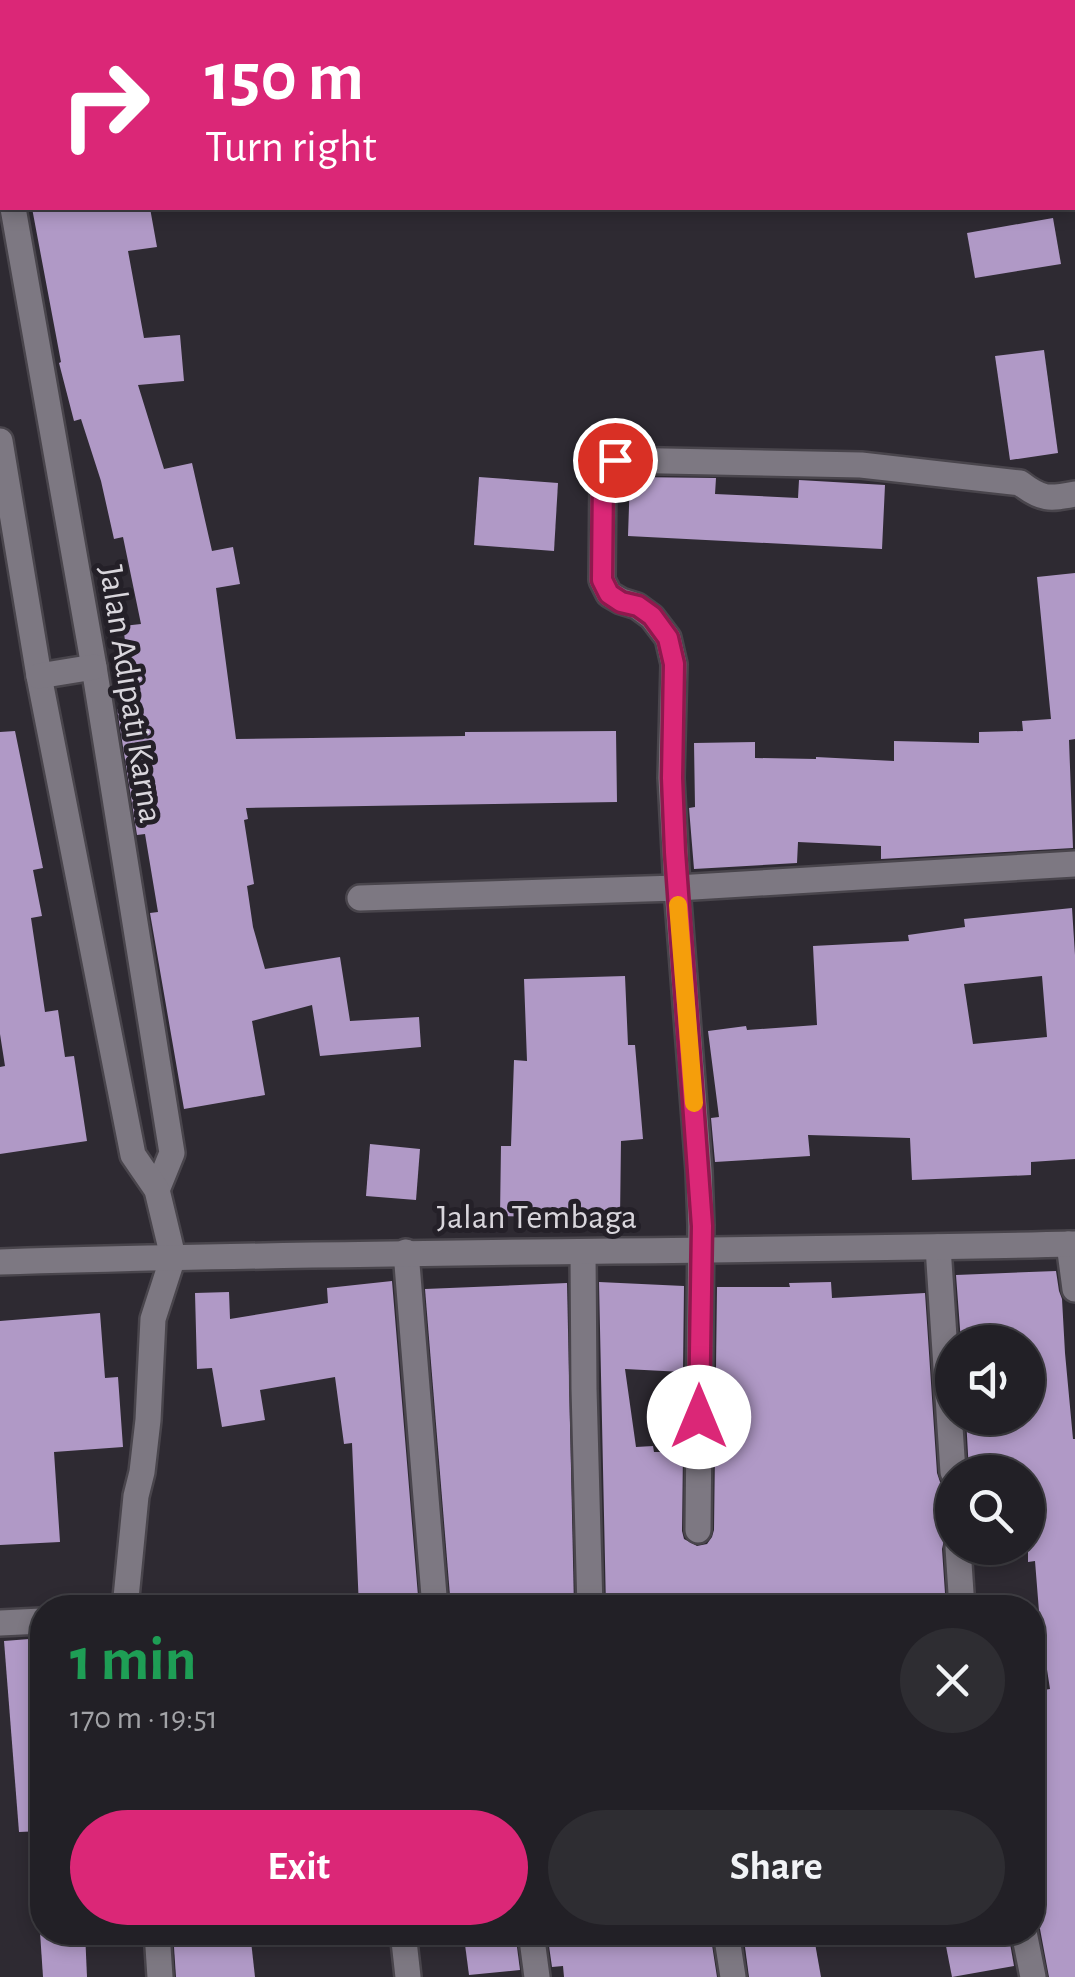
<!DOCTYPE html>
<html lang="en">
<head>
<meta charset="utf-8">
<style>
	:root { --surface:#222026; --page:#2e2d32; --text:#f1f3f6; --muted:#a2a3a7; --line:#3f3e43; --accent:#db2777 }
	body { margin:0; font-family:"Alegreya Sans",sans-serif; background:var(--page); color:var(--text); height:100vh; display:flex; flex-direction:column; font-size:38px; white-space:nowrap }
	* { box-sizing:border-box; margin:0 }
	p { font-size:32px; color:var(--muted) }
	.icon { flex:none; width:55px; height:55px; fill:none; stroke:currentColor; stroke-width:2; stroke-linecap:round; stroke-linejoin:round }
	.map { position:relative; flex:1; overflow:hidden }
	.details { position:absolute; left:30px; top:1595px; width:1015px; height:350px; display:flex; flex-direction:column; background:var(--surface); border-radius:40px; box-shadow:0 5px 15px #0003,0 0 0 2px var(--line) }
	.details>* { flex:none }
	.guide { position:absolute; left:0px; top:0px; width:1075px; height:210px; box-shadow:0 5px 15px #0003,0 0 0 2px var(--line); background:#db2777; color:#fff; overflow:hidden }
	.buttons { position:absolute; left:935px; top:1325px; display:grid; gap:20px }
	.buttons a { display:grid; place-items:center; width:110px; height:110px; border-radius:50%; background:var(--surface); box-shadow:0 5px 15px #0003,0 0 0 2px var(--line); font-size:50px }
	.pin { position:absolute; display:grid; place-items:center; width:85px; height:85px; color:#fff; margin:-42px; border:5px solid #fff; border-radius:50%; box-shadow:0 2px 10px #0007 }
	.me { position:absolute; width:110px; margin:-55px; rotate:0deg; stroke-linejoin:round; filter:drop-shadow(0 0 8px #0008) }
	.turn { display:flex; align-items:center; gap:35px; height:210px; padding:0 40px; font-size:45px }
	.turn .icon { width:130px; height:130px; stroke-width:2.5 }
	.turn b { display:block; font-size:70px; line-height:85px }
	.round { display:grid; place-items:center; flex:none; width:105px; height:105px; border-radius:52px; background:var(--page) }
	.summary { display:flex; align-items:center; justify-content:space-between; height:170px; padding:0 40px }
	h1 { font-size:60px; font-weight:600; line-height:75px; color:#1e9e55 }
	.action { display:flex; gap:20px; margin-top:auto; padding:20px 40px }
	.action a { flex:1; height:115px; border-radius:60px; background:var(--accent); color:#fff; font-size:40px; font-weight:600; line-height:115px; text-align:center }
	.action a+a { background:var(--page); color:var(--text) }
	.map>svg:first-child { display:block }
	.building { fill:#b099c6; fill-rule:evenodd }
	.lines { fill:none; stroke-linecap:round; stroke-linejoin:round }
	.street-casing { stroke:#49454c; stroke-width:30 }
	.street { stroke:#7d7882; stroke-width:25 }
	.route-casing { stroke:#8e194d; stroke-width:25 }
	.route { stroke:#db2777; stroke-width:18 }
	.slow { stroke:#f59e0b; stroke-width:18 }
	.labels { text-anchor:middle; stroke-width:10; stroke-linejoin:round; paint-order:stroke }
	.street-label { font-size:35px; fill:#d9d6dc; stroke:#242028 }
</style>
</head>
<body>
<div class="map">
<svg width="1075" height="1977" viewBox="0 0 1075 1977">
	<rect width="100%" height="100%" fill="#2e2a32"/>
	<!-- building -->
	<g class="building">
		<path d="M 32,208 L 150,208 L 157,247 L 128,251 L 144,338 L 180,335 L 184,381 L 138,385 L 164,469 L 192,463 L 212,551 L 233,547 L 240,584 L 216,588 L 236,739 L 465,736 L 465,732 L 616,731 L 617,802 L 246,808 L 248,819 L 244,820 L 254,884 L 247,886 L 253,927 L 265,969 L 340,957 L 350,1021 L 419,1017 L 421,1047 L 320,1056 L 312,1005 L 252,1021 L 265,1095 L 184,1109 L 150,913 L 158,912 L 145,834 L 137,835 L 117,709 L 134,706 L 123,626 L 141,624 L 123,537 L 114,539 L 101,481 L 81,419 L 74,421 L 59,363 L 61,362 Z"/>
		<path d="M 1053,218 L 1061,264 L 975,278 L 967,233 Z"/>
		<path d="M 1044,350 L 1058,453 L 1010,460 L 995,356 Z"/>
		<path d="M 479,477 L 558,483 L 554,551 L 474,545 Z"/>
		<path d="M 630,477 L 716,478 L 715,494 L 798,498 L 799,480 L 885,485 L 882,549 L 628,536 Z"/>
		<path d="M 1075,573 L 1075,739 L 1069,740 L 1073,848 L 881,859 L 881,846 L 798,842 L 797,863 L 694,869 L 689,808 L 695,807 L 694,743 L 755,742 L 755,758 L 816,759 L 816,757 L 894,761 L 894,741 L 979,743 L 979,732 L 1023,731 L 1022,721 L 1051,719 L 1037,577 Z"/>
		<path d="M 15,731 L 43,868 L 33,870 L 42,916 L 31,918 L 45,1012 L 58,1010 L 65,1057 L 74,1056 L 87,1141 L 0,1154 L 0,1067 L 5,1066 L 0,1034 L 0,732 Z"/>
		<path d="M 1072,908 L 1075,955 L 1075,1159 L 1031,1162 L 1031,1175 L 912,1180 L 910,1138 L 808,1135 L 810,1156 L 715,1162 L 711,1118 L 719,1117 L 708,1031 L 746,1026 L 747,1030 L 817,1025 L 813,946 L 909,941 L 908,935 L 965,927 L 964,919 ZM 1042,976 L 1047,1037 L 973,1044 L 964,984 Z"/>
		<path d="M 625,976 L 628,1045 L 635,1045 L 643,1139 L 621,1141 L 620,1218 L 500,1216 L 501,1146 L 511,1146 L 514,1060 L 527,1061 L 524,979 Z"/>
		<path d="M 370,1144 L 420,1149 L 416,1200 L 366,1196 Z"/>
		<path d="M 1056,1271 L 1059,1291 L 1062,1299 L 1065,1353 L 1073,1439 L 1075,1439 L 1075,1977 L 1049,1977 L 1040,1929 L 1032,1919 L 1032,1692 L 1050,1689 L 1040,1624 L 1035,1561 L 1028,1562 L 1028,1472 L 969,1472 L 966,1418 L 1028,1418 L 1028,1342 L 961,1342 L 956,1275 Z"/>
		<path d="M 392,1281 L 419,1608 L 359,1608 L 352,1443 L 344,1444 L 335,1377 L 260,1390 L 265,1420 L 222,1427 L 212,1368 L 197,1369 L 195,1293 L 229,1292 L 230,1319 L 328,1303 L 327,1288 Z"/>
		<path d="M 599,1282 L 684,1286 L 683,1372 L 625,1369 L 636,1447 L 653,1446 L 654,1452 L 683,1452 L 682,1531 L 684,1539 L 697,1546 L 707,1544 L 712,1537 L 714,1530 L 717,1287 L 790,1287 L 789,1283 L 831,1282 L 832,1298 L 925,1293 L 937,1473 L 940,1482 L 952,1488 L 952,1533 L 944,1540 L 942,1549 L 946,1608 L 878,1608 L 877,1599 L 788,1601 L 788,1608 L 606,1608 Z"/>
		<path d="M 567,1283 L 574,1608 L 451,1608 L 425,1289 Z"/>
		<path d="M 100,1313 L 105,1378 L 118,1377 L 123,1447 L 54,1452 L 60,1542 L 0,1545 L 0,1321 Z"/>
		<path d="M 42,1638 L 42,1831 L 19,1832 L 4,1641 Z"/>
		<path d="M 40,1932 L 85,1932 L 87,1977 L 43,1977 Z"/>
		<path d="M 173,1932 L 250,1932 L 255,1977 L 176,1977 Z"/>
		<path d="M 512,1932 L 515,1932 L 520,1970 L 469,1975 L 464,1937 Z"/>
		<path d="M 547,1932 L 710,1932 L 717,1977 L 564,1977 L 563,1966 L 552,1967 Z"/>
		<path d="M 743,1932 L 813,1932 L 821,1977 L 749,1977 Z"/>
		<path d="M 986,1932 L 1008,1932 L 1014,1966 L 952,1977 L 945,1941 Z"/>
	</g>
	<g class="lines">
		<!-- street casing -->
		<g class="street-casing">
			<g id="street">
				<path d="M 212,0 L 212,2"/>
				<path d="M 807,0 L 807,2"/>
				<path d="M 1060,0 L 1061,2"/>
				<path d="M 550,2 L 567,0"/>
				<path d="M 1072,40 L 1075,48"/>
				<path d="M 0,84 L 2,84"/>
				<path d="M 0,123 L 2,140"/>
				<path d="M 13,208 L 94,667 L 172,1153 L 157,1190"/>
				<path d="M 0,441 L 39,676 L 133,1155 L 157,1190 L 173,1257 L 153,1319 L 148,1420 L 142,1472 L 136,1496 L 125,1608"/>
				<path d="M 1075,494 C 1049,499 1042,500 1020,483 L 861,465 L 615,460 L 607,466 L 603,476 L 602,580 L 609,594 L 621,601 L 637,606 L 652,617 L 668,638 L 674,664 L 671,778 L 677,888 L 1075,864"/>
				<path d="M 39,676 L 94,667"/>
				<path d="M 360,898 L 677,888 L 699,1171 L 701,1225 L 698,1530"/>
				<path d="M 1069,1244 L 1075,1289"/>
				<path d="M 938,1247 L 953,1472"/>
				<path d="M 406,1252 L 435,1608"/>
				<path d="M 583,1252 L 584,1389 L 590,1608"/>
				<path d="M 0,1262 C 358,1251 717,1252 1075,1244"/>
				<path d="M 958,1548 L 962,1608"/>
				<path d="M 0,1623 L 42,1621"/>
				<path d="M 157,1932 L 160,1977"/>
				<path d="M 403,1932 L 408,1977"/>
				<path d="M 531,1932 L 537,1977"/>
				<path d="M 726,1932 L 733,1977"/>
				<path d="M 1024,1932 L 1033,1977"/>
			</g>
		</g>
		<!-- street -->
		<use href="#street" class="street"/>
	</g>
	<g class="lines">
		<!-- route casing -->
		<g class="route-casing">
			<path id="route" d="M 615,460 L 607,466 L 603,476 L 602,580 L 609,594 L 621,602 L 638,606 L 652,616 L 668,638 L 674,664 L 672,778 L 675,852 L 702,1226 L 699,1417"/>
		</g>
		<!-- route -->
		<use href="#route" class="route"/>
		<!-- slow -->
		<path class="slow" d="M 678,905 L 694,1103"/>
	</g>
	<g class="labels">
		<!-- street labels -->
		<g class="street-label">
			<text transform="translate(132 694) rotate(81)" y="12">Jalan Adipati Karna</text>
			<text x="537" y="1228">Jalan Tembaga</text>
		</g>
	</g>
</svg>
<div class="buttons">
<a><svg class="icon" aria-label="sound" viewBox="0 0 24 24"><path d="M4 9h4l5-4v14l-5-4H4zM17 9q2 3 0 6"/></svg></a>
<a><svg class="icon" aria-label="search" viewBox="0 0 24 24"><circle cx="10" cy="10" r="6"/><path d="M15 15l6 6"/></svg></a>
</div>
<div class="pin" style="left:615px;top:460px;background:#d93025"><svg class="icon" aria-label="arrive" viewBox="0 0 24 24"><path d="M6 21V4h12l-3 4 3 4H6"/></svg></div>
<svg class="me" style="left:699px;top:1417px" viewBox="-20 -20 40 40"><circle r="19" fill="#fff"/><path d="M0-13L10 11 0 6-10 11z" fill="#db2777"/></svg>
<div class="guide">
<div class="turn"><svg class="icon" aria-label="right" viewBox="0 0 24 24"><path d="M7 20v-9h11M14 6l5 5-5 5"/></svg><div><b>150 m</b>Turn right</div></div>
</div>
<section class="details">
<div class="summary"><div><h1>1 min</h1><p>170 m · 19:51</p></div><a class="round"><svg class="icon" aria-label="close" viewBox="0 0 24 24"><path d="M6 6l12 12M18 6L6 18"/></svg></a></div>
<div class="action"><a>Exit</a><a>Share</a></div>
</section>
</div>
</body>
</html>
